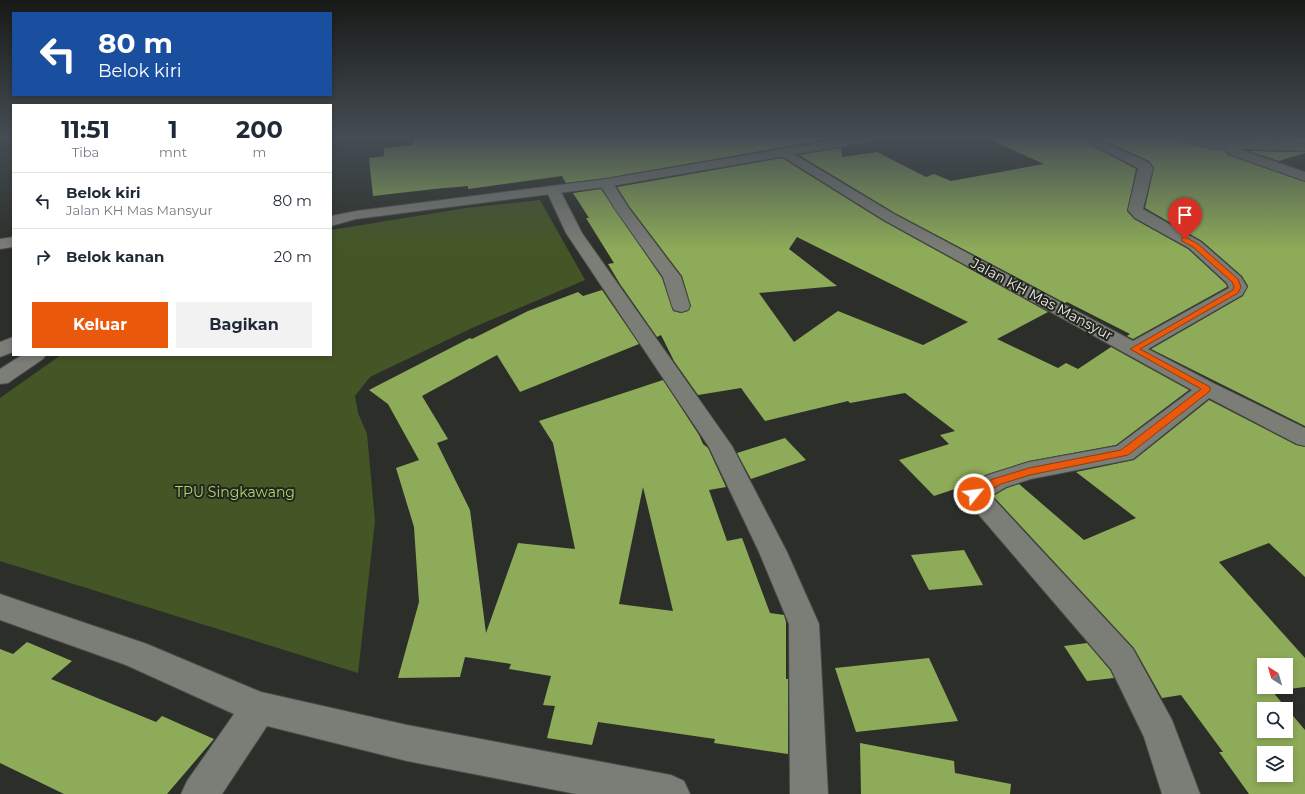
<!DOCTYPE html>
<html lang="id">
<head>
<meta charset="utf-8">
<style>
	:root { --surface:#fff; --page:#f2f2f3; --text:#1f2937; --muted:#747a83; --line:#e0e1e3; --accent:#ea580c }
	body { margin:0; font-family:Montserrat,sans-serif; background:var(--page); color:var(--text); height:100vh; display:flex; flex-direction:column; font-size:15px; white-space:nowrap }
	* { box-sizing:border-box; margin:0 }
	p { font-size:13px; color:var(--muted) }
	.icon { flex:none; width:22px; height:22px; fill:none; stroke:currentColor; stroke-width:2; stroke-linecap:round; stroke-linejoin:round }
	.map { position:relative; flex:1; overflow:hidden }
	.side { position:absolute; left:12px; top:104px; width:320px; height:252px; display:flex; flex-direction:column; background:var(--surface); border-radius:0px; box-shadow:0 2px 6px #0003 }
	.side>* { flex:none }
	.banner { position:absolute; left:12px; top:12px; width:320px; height:84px; border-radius:0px; box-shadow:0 2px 6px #0003; background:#1a4fa0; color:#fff; overflow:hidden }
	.needle { width:26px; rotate:323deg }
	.buttons { position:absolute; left:1257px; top:658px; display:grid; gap:8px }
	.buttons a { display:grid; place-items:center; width:36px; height:36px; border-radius:0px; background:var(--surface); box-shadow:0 2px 6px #0003; font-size:20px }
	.pin { position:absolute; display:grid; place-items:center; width:34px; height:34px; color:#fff; margin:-41px -17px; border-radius:50% 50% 50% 0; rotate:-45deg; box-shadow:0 0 4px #0007 }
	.pin .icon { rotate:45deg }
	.me { position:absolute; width:44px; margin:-22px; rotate:61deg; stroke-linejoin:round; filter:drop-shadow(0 0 3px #0008) }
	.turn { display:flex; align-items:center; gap:14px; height:84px; padding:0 20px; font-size:18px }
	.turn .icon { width:52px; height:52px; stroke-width:2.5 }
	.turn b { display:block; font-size:28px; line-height:34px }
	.eta { display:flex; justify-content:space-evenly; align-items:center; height:68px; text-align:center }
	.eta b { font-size:24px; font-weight:700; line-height:28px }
	.action { display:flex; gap:8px; margin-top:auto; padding:8px 20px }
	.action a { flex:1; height:46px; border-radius:0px; background:var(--accent); color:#fff; font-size:16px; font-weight:700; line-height:46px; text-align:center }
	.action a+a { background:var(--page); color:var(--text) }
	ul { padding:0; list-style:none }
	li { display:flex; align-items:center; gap:12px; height:56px; padding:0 20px; border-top:1px solid var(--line) }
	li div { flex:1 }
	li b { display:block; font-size:15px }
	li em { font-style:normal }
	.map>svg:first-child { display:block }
	.green { fill:#455626 }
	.building { fill:#8dab58; fill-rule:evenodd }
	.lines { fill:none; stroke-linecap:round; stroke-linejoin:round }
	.street-casing { stroke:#494a46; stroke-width:2 }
	.secondary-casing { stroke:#494a46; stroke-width:2 }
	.street { fill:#7b7d77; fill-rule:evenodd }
	.secondary { fill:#7b7d77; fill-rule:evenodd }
	.route { fill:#ea580c; stroke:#983908 }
	.labels { text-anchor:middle; stroke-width:4; stroke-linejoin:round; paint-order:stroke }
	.street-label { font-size:14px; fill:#ecede9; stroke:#23251f }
	.park-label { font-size:14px; fill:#b0d86a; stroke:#23251f }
</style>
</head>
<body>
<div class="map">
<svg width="1305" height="794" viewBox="0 0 1305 794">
	<rect width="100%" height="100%" fill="#2c2f29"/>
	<!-- green -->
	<path class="green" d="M 540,200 L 585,280 L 472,328 L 370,377 L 355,396 L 358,413 L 367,434 L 375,521 L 358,673 L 0,561 L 0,398 L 61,355 L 331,355 L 331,230 L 466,208 Z"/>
	<!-- building -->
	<g class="building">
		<path d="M 414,138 L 835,138 L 606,178 L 566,183 L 562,176 L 468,189 L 468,186 L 434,189 L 373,196 L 369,158 L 384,156 L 384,148 L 412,145 Z"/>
		<path d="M 986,138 L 1078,138 L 1136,169 L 1127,211 L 1134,219 L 1188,249 L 1226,284 L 1227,287 L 1133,339 L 1127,336 L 1130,334 L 1067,302 L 1065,303 L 895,213 L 799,155 L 841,148 L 842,157 L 877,152 L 926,177 L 934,174 L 951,181 L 1044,164 Z"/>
		<path d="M 1099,138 L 1176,138 L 1179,142 L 1216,150 L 1225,150 L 1228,155 L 1305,182 L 1305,426 L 1151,349 L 1243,296 L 1248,286 L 1242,276 L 1202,241 L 1145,208 L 1154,168 L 1149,161 Z"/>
		<path d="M 1209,138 L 1305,138 L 1305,142 L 1216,140 Z"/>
		<path d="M 1249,151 L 1305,152 L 1305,153 L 1279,161 Z"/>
		<path d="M 782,158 L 883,221 L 1048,312 L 997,339 L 1058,368 L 1066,363 L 1078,369 L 1111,347 L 1189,390 L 1116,445 L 1029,461 L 988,474 L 964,486 L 934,496 L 899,460 L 949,444 L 940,435 L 955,431 L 905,393 L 850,403 L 848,401 L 765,421 L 741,388 L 698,395 L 674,361 L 661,335 L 657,337 L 620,284 L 608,264 L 614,263 L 586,218 L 589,218 L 573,193 L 601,189 L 662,278 L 673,311 L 681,313 L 688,311 L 691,306 L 682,276 L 629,206 L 617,187 ZM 797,237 L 885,281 L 968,322 L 923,345 L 838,311 L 794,342 L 759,293 L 837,286 L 789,249 Z"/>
		<path d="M 602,290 L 639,344 L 520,392 L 497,355 L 422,396 L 448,439 L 437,443 L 470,510 L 486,633 L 518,543 L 575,549 L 553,443 L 539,421 L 663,380 L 699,435 L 703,444 L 708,448 L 726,487 L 709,490 L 727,541 L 742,538 L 770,613 L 784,615 L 786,622 L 786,679 L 788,679 L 788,754 L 714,743 L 715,739 L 598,722 L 592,745 L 547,738 L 555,706 L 543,705 L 551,676 L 509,669 L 511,664 L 465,657 L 460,677 L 398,678 L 419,602 L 414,527 L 396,468 L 419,460 L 388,404 L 369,390 L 470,338 L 472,339 L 528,311 L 578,292 L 583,296 ZM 643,487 L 673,611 L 619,604 Z"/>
		<path d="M 1209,400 L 1296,445 L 1305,447 L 1305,577 L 1269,543 L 1219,562 L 1305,658 L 1305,687 L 1272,691 L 1305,730 L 1305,794 L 1249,794 L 1219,752 L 1223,752 L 1181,695 L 1162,698 L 1134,648 L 993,496 L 1007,488 L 1019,484 L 1084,540 L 1136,518 L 1076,472 L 1134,460 ZM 1264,665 L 1286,665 L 1286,687 L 1264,687 ZM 1264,709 L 1286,709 L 1286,731 L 1264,731 ZM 1264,753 L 1286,753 L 1286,775 L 1264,775 Z"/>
		<path d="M 785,438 L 806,460 L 751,479 L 737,453 Z"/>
		<path d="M 964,550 L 983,585 L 929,590 L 911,555 Z"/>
		<path d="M 27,642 L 72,661 L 51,679 L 156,722 L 162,716 L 214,739 L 167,794 L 64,794 L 0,763 L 0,649 L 13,654 Z"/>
		<path d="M 1087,643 L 1110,670 L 1114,678 L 1087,681 L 1064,646 Z"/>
		<path d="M 929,658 L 958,721 L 856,732 L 835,668 Z"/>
		<path d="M 860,743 L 954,761 L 955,773 L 1011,784 L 1010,794 L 861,794 Z"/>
	</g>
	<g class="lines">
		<!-- street casing -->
		<g class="street-casing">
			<g id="street">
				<path d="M 1079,138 L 1095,138 L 1148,162 L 1153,168 L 1143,209 L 1201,242 L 1241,277 L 1247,287 L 1242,295 L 1148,349 L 1215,384 L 1305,428 L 1305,446 L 1297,444 L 1209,398 L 1133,459 L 1031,479 L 1006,487 L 991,496 L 1133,649 L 1172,720 L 1200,794 L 1162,794 L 1144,737 L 1111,669 L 961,494 L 965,487 L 988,475 L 1029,462 L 1117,446 L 1192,390 L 884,220 L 777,153 L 783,149 L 787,150 L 894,214 L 1133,341 L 1229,288 L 1227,283 L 1189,248 L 1135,218 L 1128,210 L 1138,168 Z"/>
				<path d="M 1177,138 L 1201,138 L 1216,141 L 1305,143 L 1305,151 L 1239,149 L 1305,172 L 1305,181 L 1228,154 L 1226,151 L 1227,149 L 1216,149 L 1179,141 Z"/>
				<path d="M 606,179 L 611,180 L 628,207 L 681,277 L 690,306 L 688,310 L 681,312 L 674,310 L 672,306 L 663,277 L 615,209 L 599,183 L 601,180 Z"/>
				<path d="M 553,186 L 558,187 L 560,190 L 582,233 L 732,446 L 787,552 L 819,624 L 828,794 L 790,794 L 789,624 L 759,552 L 709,447 L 566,233 L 546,190 L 548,187 Z"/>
				<path d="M 13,237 L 13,247 L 0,249 L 0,239 Z"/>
				<path d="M 0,594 L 147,644 L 261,692 L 407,725 L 671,775 L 684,781 L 690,794 L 576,794 L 407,761 L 267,726 L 222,794 L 181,794 L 187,781 L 234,714 L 126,665 L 0,620 Z"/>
			</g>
		</g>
		<!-- secondary casing -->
		<g class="secondary-casing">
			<g id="secondary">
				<path d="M 845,138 L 873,138 L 867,142 L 606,187 L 356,219 L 331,226 L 331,216 L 356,211 L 606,179 Z"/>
				<path d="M 13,337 L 13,352 L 0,357 L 0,342 Z"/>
				<path d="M 22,355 L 46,355 L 43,359 L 8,383 L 0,384 L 0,369 Z"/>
			</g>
		</g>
		<!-- street -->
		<use href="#street" class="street"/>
		<!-- secondary -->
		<use href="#secondary" class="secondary"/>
	</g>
	<!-- sky -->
	<linearGradient id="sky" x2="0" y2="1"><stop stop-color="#181a17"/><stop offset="0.55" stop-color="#454d54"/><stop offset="1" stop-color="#454d54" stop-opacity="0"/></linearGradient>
	<rect width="1305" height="249" fill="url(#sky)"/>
	<!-- route -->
	<path class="route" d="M 1185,237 L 1198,244 L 1238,279 L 1241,287 L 1238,293 L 1140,349 L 1210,387 L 1210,391 L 1128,455 L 1030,475 L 1001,484 L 978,497 L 970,497 L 969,494 L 970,491 L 993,479 L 1029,468 L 1121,450 L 1201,389 L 1130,349 L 1233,290 L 1234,287 L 1232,282 L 1193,247 L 1182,241 L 1181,239 Z"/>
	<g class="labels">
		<!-- street labels -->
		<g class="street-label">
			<text transform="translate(1042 299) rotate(28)" y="5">Jalan KH Mas Mansyur</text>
		</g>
		<!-- park labels -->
		<g class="park-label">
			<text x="235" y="497">TPU Singkawang</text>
		</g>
	</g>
</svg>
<div class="buttons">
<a><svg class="needle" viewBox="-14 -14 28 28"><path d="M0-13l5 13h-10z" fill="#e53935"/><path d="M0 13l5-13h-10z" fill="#747a83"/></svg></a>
<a><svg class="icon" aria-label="search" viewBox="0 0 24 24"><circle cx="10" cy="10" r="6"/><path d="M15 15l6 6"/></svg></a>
<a><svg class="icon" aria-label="layers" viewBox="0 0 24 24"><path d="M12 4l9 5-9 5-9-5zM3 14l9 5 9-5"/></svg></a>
</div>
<div class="pin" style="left:1185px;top:239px;background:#d93025"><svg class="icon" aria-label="arrive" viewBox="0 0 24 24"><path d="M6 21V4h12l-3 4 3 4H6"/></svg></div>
<svg class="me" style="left:974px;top:494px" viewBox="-20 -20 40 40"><circle r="17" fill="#ea580c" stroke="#fff" stroke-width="3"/><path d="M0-11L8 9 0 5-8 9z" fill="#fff"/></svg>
<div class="banner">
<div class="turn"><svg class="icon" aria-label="left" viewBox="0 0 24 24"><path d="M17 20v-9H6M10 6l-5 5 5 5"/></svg><div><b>80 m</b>Belok kiri</div></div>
</div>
<section class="side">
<div class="eta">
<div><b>11:51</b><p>Tiba</p></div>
<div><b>1</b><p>mnt</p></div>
<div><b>200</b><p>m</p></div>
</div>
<ul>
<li><svg class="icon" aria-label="left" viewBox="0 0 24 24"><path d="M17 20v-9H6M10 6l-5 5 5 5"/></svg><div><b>Belok kiri</b><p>Jalan KH Mas Mansyur</p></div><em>80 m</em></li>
<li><svg class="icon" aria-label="right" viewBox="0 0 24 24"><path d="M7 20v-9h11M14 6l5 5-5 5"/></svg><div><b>Belok kanan</b></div><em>20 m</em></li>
</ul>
<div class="action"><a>Keluar</a><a>Bagikan</a></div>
</section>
</div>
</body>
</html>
